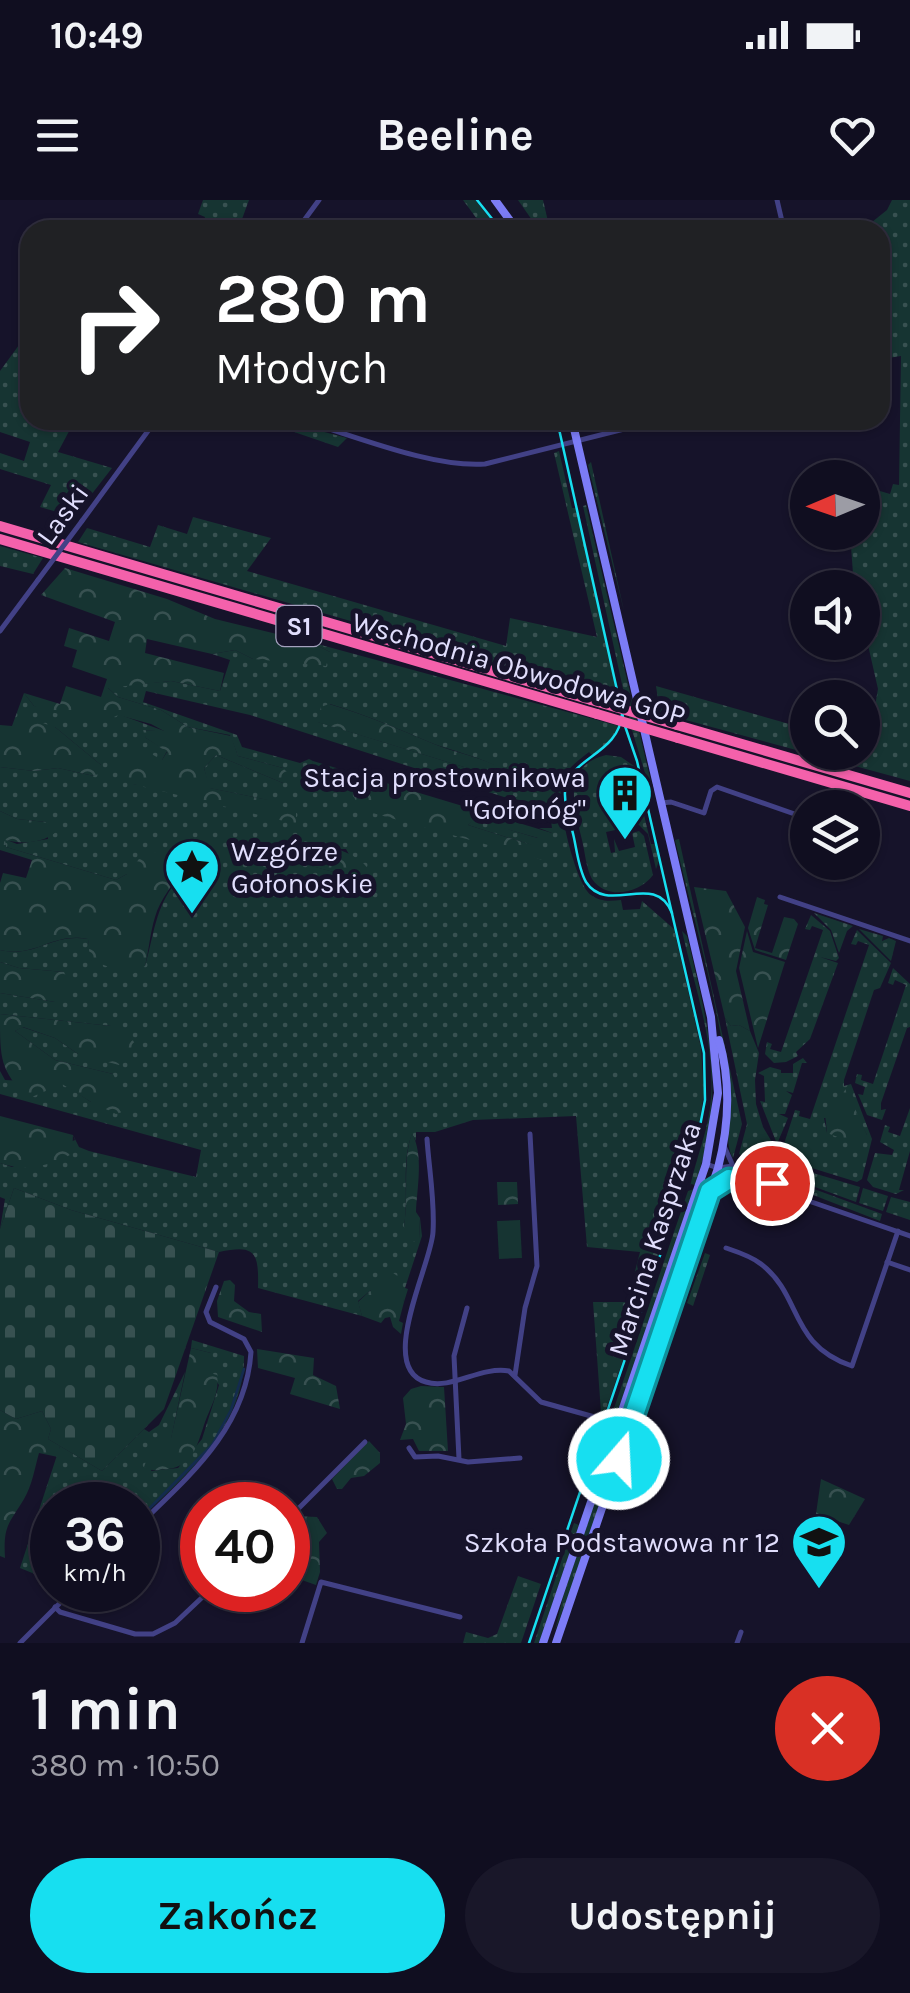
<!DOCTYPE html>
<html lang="pl">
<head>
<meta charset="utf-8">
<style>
	:root { --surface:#100e20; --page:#191729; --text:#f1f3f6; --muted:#9c9ca5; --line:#302e3e; --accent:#17dff0 }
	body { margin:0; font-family:Karla,sans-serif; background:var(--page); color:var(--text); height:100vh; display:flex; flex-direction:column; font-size:38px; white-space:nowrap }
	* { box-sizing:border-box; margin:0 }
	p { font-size:32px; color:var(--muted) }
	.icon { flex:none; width:55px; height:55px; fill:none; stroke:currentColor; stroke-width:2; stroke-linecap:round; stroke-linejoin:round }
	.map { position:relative; height:1443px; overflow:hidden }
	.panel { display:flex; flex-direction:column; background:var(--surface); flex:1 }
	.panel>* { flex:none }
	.banner { position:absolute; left:20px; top:20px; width:870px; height:210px; border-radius:30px; box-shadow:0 2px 8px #0004,0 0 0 2px var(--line); background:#202124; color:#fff; overflow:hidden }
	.needle { width:65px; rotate:268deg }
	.buttons { position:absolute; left:790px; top:260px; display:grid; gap:20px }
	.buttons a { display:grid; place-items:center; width:90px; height:90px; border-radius:50%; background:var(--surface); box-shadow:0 2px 8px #0004,0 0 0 2px var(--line); font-size:50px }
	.speed { position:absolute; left:30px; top:1282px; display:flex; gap:20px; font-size:50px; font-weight:700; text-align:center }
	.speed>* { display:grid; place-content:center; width:130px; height:130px; border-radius:50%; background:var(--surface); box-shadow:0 2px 8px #0004,0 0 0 2px var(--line); line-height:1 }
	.speed small { font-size:25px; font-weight:400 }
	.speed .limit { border:15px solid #d22; background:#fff; color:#111 }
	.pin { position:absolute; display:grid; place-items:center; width:85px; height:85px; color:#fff; margin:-42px; border:5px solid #fff; border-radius:50%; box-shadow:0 2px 10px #0007 }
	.me { position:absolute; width:110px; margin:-55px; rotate:19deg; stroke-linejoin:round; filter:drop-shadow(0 0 8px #0008) }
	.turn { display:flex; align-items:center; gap:35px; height:210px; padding:0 30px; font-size:45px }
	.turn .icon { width:130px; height:130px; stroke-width:2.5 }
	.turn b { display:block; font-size:70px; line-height:85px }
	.round { display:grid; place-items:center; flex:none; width:105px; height:105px; border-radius:52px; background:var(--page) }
	.head { display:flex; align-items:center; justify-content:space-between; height:170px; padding:0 30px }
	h1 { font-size:60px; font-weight:700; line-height:75px }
	.button { display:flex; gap:20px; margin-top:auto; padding:20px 30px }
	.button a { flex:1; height:115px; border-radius:60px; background:var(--accent); color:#111; font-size:40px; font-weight:700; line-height:115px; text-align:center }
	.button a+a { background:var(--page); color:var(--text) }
	.status { display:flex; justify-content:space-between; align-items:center; height:70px; padding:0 50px; background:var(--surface); direction:ltr }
	.status svg { height:28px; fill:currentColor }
	header { display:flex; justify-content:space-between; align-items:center; height:130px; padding:0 30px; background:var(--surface); font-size:45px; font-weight:700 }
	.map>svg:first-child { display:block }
	.grass { fill:url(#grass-dots); fill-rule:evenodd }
	.forest { fill:url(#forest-crowns) }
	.cemetery { fill:url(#cemetery-stones) }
	.pitch { fill:#163432 }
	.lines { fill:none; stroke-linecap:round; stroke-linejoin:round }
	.stream { stroke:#132b4e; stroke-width:2.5 }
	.street { stroke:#424186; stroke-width:5 }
	.secondary { stroke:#7c7cf6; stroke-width:8 }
	.highway { stroke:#f461ab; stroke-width:10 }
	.tram { stroke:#17dff0; stroke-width:2.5 }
	.street-bridge { stroke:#424186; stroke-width:5 }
	.highway-bridge { stroke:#f461ab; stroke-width:10 }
	.route-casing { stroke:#0f919c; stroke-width:25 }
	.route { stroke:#17dff0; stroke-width:18 }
	.labels { text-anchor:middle; stroke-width:10; stroke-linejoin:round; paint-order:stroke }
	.shield { fill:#16132a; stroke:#a4a1be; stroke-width:2.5 }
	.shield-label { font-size:25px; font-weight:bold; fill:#e1defd }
	.street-label { font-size:28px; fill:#e1defd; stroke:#16132a }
	.poi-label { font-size:28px; fill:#e1defd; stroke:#16132a; text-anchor:end }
</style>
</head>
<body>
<div class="status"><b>10:49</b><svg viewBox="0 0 49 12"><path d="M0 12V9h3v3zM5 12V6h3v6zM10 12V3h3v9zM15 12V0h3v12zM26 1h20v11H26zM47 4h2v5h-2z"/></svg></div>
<header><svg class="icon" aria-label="menu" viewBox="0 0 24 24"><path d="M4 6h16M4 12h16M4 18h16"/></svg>Beeline<svg class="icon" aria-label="heart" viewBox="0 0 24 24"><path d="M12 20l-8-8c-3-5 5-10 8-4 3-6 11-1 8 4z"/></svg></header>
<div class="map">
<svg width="910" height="1443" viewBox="0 0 910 1443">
	<defs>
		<pattern id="grass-dots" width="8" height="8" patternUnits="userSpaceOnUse" patternTransform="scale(2.5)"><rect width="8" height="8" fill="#163432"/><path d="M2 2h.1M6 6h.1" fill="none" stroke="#385151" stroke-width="1.8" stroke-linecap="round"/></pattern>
		<pattern id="forest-crowns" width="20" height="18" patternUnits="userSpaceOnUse" patternTransform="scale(2.5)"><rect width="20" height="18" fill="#163432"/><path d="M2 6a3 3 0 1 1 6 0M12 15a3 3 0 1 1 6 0" fill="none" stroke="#385151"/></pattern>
		<pattern id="cemetery-stones" width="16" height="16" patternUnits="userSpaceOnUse" patternTransform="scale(2.5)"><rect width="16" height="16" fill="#163432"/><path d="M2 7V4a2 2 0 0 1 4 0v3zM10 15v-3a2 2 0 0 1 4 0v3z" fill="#385151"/></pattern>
	</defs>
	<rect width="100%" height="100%" fill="#16132a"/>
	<!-- grass -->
	<g class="grass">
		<path d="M 203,0 L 249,0 L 238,30 L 202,30 L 205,17 L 198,14 Z"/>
		<path d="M 463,0 L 475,0 L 499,30 L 485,30 Z"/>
		<path d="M 518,0 L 543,0 L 550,30 L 539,30 Z"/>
		<path d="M 892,0 L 910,0 L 910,581 L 660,513 L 656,486 L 807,529 L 808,552 L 862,552 L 863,545 L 868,546 L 878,489 L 863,423 L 862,388 L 854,387 L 850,333 L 862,332 L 863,286 L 890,294 L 893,284 L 899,285 L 901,156 L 888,158 L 880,90 L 880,30 L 862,30 L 887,10 Z"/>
		<path d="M 30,130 L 30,220 L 75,220 L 58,252 L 112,268 L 74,317 L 40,307 L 51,285 L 0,269 L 0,253 L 24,261 L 30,242 L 0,232 L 0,171 Z"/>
		<path d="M 259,220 L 279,220 L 347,238 L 338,247 Z"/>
		<path d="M 559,251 L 572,308 L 576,308 L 619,499 L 78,342 L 87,328 L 150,347 L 158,325 L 187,334 L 193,317 L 271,338 L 247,371 L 506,446 L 510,418 L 597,437 L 554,253 Z"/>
		<path d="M 591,262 L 624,411 L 588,265 Z"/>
		<path d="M 586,305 L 651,582 L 648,583 L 632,530 L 583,306 Z"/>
		<path d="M 0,346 L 43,358 L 33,374 L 0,366 Z"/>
		<path d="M 310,442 L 619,526 L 609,542 L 592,555 L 589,552 C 579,560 566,569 562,581 C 555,599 575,683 591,695 C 600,702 610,701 621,700 L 623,710 L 640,709 L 642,701 L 674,729 L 701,848 L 704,893 L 696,943 L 604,1216 L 601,1212 L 593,1102 L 627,1102 L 640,1052 L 587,1047 L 576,916 L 473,920 L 435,932 L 416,932 L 416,941 L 412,934 C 401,962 409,997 404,1026 L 419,1039 L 420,1018 L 422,1036 L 405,1088 L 408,1089 L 404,1102 L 399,1089 L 371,1090 L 358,1101 L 362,1116 L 258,1088 C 259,1052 255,1044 219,1052 L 71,1010 L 14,988 L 0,1029 L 5,999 L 0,997 L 0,963 L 12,967 L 75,940 L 73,935 L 79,947 L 89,951 L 196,977 L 201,950 L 0,894 L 0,871 L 5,880 L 62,883 L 91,902 L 113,874 L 55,860 L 15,831 L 22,827 L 55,838 L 78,854 L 111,826 L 0,814 L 0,793 L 55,802 L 64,772 L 19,768 L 0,762 L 0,750 C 38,758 50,733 88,739 L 91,760 L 145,766 C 154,735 155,708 176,682 L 127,674 L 116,680 L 6,647 L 4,639 L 17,644 L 48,639 L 46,622 L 17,619 L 0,611 L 0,567 L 34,571 L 58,568 L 94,576 L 101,565 L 55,527 L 12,526 L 24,493 L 34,506 L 118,514 L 167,532 L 144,530 L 146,538 L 167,551 L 162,560 L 133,584 L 268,600 L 209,588 L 204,568 L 216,555 L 283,583 L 283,568 L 238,556 L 230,535 L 188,527 L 161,510 L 118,497 L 107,487 L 171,481 L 220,491 L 230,460 L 212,454 L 235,450 L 253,459 L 330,452 ZM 146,491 L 250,515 L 504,597 L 549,606 L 552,628 L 539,628 L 552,633 L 537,638 L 474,619 L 468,625 L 532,645 L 354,597 L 362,585 L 312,571 L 313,561 L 309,559 L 300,563 L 242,547 L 237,535 L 143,502 ZM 330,504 C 366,515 399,529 434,544 C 454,551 475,556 494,565 L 495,572 L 464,567 L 318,522 ZM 294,639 L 330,649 L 346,649 L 363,680 L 308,665 L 287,663 L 280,645 Z"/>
		<path d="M 606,555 L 621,557 L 637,568 L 641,584 L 637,586 L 651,644 L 655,644 L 659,661 L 656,669 L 648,634 L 639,625 L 606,632 L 611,653 L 615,652 L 614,639 L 619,651 L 635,647 L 632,633 L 639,631 L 644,636 L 653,675 C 640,693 607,701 592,679 C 586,668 585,652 582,640 C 574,607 561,566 606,555 Z"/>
		<path d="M 679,639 L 742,924 L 733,958 C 723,941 732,918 730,898 C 721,811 695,725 675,640 Z"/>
		<path d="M 814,713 L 853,726 L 847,731 L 839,753 L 831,730 Z"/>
		<path d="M 811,715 L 830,731 L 839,758 L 836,761 L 820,757 L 838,763 L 810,839 L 796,852 L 798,856 L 786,862 L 774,863 L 765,854 L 767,842 L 772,844 L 770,849 L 781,852 L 823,730 L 812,726 L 810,730 L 805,729 Z"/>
		<path d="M 859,729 L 883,736 L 882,741 L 889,738 L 896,741 L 891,761 Z"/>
		<path d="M 857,730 L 891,763 L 880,788 L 874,790 L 844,880 L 844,886 L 851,884 L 872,939 L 862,979 L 857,982 L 802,965 L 782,950 L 795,910 L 800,911 L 799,916 L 810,919 L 869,745 L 858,741 L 856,745 L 851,744 ZM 824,918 L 858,918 L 867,935 L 827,933 Z"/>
		<path d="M 682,731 L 687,736 C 709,830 727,890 695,985 L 691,984 L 690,987 C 696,958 709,929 711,898 C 715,842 694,785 682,731 Z"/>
		<path d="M 893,768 L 910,784 L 910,827 L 907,828 L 881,903 L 881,910 L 886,909 L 882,920 L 867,915 L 858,894 L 863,895 L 865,887 L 855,883 L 857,874 L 862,875 L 861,880 L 873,884 L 906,785 L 895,780 L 893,785 L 888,783 Z"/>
		<path d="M 725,818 L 731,826 L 739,825 L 750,831 L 759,853 L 755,880 L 756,904 L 763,927 L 778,952 L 771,970 L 739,954 L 747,924 Z"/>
		<path d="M 803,858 L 807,863 L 802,863 L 793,893 L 786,891 L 792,895 L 785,914 L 779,914 L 788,918 L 777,944 L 760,901 L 765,902 L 764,876 L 758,873 L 770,867 L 781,870 L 781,873 L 793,873 L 793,864 Z"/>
		<path d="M 910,908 L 910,951 L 899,990 L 904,990 L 896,994 L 873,987 L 867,980 L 875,953 L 892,955 L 894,950 L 880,942 L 885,925 L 890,927 L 888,932 L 900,936 Z"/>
		<path d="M 780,955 L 803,970 L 860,987 L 856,1002 L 774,972 Z"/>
		<path d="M 773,974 L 882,1014 L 880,1021 L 772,979 Z"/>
		<path d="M 863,988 L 888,996 L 883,1011 L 859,1003 Z"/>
		<path d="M 694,989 L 616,1217 L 611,1217 L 688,991 Z"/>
		<path d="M 701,991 L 700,996 L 704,997 L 627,1219 L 624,1217 Z"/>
		<path d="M 891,997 L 910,1002 L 910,1020 L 886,1012 Z"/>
		<path d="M 705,1053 L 710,1055 L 693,1106 L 687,1103 Z"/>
		<path d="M 192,1140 L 244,1156 C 245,1227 184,1277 138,1321 L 138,1305 L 52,1305 L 52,1381 L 20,1368 L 60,1246 L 102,1271 L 144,1229 L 149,1232 L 159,1225 L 185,1172 L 171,1239 L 165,1242 L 151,1271 L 178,1268 L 202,1239 L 219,1185 L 210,1173 L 211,1153 L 191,1148 Z"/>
		<path d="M 600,1276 L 612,1280 L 555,1431 L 563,1397 L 601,1283 Z"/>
		<path d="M 574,1323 L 579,1325 L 539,1443 L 534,1443 Z"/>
		<path d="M 518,1376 L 541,1384 L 521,1443 L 463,1443 L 466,1432 L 488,1438 L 497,1434 Z"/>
	</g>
	<!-- forest -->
	<g class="forest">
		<path d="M 65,368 L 167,399 L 215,419 L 310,442 L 330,452 L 326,466 L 253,459 L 235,450 L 212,454 L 147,439 L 145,453 L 224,473 L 220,491 L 171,481 L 108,488 L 118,497 L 161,510 L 188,527 L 231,536 L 238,556 L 283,568 L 292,577 L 283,583 L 216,555 L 204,568 L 210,588 L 268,600 L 296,612 L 296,624 L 133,584 L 122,569 L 119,558 L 132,543 L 162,560 L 167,552 L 146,538 L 142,530 L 164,531 L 151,524 L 118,515 L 104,522 L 74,519 L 34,506 L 24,493 L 60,504 L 66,486 L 101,497 L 107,479 L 72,467 L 77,450 L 64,446 L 69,428 L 109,441 L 115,422 L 41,395 Z"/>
		<path d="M 329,504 C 366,515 399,529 434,544 C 454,552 475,556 495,565 L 495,573 L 464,567 L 317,522 L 321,507 Z"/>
		<path d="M 27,518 L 55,527 L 101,565 L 103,571 L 94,576 L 58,568 L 34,571 L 0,567 L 0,525 L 12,526 Z"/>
		<path d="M 313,561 L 552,633 L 550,638 L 538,638 L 474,620 L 468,625 L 532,645 L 553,655 L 550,662 L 369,612 L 359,606 L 354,597 L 361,585 L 311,570 Z"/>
		<path d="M 0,611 L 17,619 L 46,622 L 56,632 C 41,644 22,644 5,640 L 6,647 L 116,680 L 127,674 L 143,654 C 161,650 169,653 181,666 C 175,685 160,698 155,717 C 150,733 149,750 145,766 L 131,775 L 90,760 L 88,739 C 51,732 38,758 0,750 L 0,683 L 3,673 L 26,678 L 32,660 L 0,650 Z"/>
		<path d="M 293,639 C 321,645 363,649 374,679 L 363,680 L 293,661 L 279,671 L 269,665 L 268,655 Z"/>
		<path d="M 694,687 L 726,691 L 745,727 L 736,771 L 750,831 L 739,825 L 731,826 L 725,818 Z"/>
		<path d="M 757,697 L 765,700 L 764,704 L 768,705 L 755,748 L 772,753 L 784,717 L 794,719 L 798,724 L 786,760 L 755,750 L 748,728 Z"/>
		<path d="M 747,731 L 753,752 L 785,762 L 758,848 L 739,768 Z"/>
		<path d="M 0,762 L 19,768 L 64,772 L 72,789 L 67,800 L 55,802 L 0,793 Z"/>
		<path d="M 0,814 L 111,826 L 129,833 L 136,846 L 127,861 L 119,865 L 78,854 L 55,838 L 23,827 L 15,831 L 55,860 L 113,874 L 131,909 L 116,914 L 91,902 L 62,884 L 27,899 C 0,868 0,860 0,814 Z"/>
		<path d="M 846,889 L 867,935 L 862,946 L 827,933 L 825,914 Z"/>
		<path d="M 0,916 L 73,935 L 72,954 C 49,966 25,972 0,963 Z"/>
		<path d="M 412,933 C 424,956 417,987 416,1012 L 420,1018 L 419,1039 L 414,1042 L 404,1026 C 409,996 402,961 412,933 Z"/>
		<path d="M 497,982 L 517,982 L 518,1004 L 498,1005 Z"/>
		<path d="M 393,1073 L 399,1077 L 404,1102 L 399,1121 L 403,1123 L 401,1134 L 393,1127 L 390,1117 L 385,1118 L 381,1123 L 362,1116 L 358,1102 L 371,1090 L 371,1084 L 377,1077 Z"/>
		<path d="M 230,1080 L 235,1085 L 234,1101 L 249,1112 L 261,1114 L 262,1132 L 218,1117 L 217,1101 L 224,1081 Z"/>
		<path d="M 191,1148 L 211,1153 L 213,1164 L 210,1173 L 217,1175 C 220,1192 211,1206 205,1222 C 198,1242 194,1266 168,1269 C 158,1270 153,1272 144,1267 L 153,1242 L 171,1238 Z"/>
		<path d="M 257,1149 L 314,1158 L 313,1175 L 336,1186 L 340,1209 L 290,1194 L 295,1178 L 258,1168 Z"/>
		<path d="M 421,1186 L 444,1187 L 448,1251 L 419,1251 L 413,1239 L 400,1240 L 406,1224 L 403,1198 L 411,1189 Z"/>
		<path d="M 0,1210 L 16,1219 L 42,1211 L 51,1229 L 48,1239 L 60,1246 L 58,1257 L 39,1253 C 35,1267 32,1286 24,1299 C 9,1324 3,1325 5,1358 L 0,1356 Z"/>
		<path d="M 369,1241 L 380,1253 L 380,1263 L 364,1276 L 351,1278 L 342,1289 L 337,1289 L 332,1279 Z"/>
		<path d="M 821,1279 L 865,1299 L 849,1325 L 816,1314 Z"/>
		<path d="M 295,1316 L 317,1317 L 327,1333 L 319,1342 L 320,1372 L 316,1385 L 299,1379 L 288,1340 L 288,1324 Z"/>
	</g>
	<!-- cemetery -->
	<path class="cemetery" d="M 14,988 L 71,1010 L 219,1052 L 164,1209 L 102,1271 L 48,1239 L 51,1229 L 42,1211 L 16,1219 L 0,1210 L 0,1029 Z"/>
	<!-- pitch -->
	<path class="pitch" d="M 520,1020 L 522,1058 L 499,1059 L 497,1021 Z"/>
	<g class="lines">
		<!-- stream -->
		<path class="stream" d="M 138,1320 L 212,1245 L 231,1210 L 244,1169"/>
		<!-- street -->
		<g class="street">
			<path d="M 777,0 L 784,30"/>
			<path d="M 297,30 L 319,0"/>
			<path d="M 301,220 C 353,235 432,268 485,264 L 660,220"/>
			<path d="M 82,321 L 156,220"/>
			<path d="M 0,431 L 38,380"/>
			<path d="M 661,603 L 671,602 L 704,613 L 711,591 L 717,587 L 806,618"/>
			<path d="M 780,697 L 910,741"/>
			<path d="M 427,939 C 429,969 435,1001 433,1032 C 432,1063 376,1168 426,1182 C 452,1190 480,1166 509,1171 L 541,1202 L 616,1223"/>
			<path d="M 724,946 L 733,966"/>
			<path d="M 706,964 L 718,968 L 733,966 L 800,998 L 910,1036"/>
			<path d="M 718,968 L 729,979 L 785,992"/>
			<path d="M 726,1048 C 738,1052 751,1056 761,1064 C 803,1096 788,1144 852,1166 L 898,1031"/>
			<path d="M 887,1062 L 910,1070"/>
			<path d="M 515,1175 L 525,1108 L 537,1066 L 530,934"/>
			<path d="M 409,1248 L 415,1257 L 438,1256 L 468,1262 L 520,1258"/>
			<path d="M 459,1259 L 454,1156 L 467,1108"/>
			<path d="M 288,1319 L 365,1242"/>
			<path d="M 138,1326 C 188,1277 246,1229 251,1152 L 244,1139 L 210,1122 L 206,1112 L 216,1087"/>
			<path d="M 55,1407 L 60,1412 L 135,1434 L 153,1434 L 175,1423 L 210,1390"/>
			<path d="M 20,1443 L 73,1390"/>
			<path d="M 302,1443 L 321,1382 L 460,1417"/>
			<path d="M 737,1443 L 741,1432"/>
		</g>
		<!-- secondary -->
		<g class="secondary">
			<path d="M 495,0 L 517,30"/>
			<path d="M 543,1443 L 706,964 L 718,893 L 711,817 L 572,220"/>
			<path d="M 556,1443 L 718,968 C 729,926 731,882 719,840"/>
		</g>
		<!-- highway -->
		<g class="highway">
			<path d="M 0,326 L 591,500"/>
			<path d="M 0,339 L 597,514"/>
			<path d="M 677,525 L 910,593"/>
			<path d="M 678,538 L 910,606"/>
		</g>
		<!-- tram -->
		<g class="tram">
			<path d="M 477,0 L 501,30"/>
			<path d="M 622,514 C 619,555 568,557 565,592 C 564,607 571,623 574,638 C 577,652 579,670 586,682 C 608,716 655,670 672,713"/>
			<path d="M 529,1443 L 695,952 L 705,900 L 704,853 L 637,561 L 625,526 L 557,220"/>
		</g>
		<!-- street-bridge -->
		<path class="street-bridge" d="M 38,380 L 82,321"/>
		<!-- highway-bridge -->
		<g class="highway-bridge">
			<path d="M 591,500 L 677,525"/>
			<path d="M 597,514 L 678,538"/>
		</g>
	</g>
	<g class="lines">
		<!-- route casing -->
		<g class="route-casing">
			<path id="route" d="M 619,1259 L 710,991 L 729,979 L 788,992 L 772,983"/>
		</g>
		<!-- route -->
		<use href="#route" class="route"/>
	</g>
	<!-- icons -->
	<defs>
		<g id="building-pin" transform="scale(2.875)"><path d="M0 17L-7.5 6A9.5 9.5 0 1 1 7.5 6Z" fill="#17dff0" stroke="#16132a"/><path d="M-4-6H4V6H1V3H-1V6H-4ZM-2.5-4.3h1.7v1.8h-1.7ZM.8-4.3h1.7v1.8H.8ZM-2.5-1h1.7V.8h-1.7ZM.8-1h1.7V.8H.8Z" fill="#111"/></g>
		<g id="sight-pin" transform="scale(2.875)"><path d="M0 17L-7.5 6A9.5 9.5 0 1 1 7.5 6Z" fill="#17dff0" stroke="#16132a"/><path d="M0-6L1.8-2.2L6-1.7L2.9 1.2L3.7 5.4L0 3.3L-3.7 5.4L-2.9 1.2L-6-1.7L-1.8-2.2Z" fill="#111"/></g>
		<g id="school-pin" transform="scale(2.875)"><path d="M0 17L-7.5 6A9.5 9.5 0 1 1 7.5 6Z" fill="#17dff0" stroke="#16132a"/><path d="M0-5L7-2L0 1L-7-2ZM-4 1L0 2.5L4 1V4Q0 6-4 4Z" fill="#111"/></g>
	</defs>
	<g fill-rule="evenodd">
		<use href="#building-pin" x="625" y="593"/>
		<use href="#sight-pin" x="192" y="667"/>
		<use href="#school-pin" x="819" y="1342"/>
	</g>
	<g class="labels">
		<!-- shield labels -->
		<rect class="shield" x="276.5" y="406" width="45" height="40" rx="8"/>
		<g class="shield-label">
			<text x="299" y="435">S1</text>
		</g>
		<!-- street labels -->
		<g class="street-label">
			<text transform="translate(62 314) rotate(-54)" y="10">Laski</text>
			<text transform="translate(519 468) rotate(16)" y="10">Wschodnia Obwodowa GOP</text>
			<text transform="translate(654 1039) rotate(-72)" y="10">Marcina Kasprzaka</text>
		</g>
		<!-- poi labels -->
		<g class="poi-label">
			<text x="586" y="587">Stacja prostownikowa<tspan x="586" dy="32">"Gołonóg"</tspan></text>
			<text x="231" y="661" text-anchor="start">Wzgórze<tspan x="231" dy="32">Gołonoskie</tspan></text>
			<text x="780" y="1352">Szkoła Podstawowa nr 12</text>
		</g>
	</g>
</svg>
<div class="buttons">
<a><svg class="needle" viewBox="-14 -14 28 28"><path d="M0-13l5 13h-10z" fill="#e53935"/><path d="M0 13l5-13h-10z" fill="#9c9ca5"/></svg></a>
<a><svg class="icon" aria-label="sound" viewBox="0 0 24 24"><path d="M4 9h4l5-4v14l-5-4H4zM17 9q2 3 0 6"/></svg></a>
<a><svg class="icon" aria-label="search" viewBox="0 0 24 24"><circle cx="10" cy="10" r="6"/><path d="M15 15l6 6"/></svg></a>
<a><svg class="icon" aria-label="layers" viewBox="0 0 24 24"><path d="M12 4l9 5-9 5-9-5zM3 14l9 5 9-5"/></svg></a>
</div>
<div class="speed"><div>36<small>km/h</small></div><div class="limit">40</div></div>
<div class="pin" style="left:772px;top:983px;background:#d93025"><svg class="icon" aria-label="arrive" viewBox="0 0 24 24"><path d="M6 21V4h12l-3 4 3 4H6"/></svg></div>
<svg class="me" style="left:619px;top:1259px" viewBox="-20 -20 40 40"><circle r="17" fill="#17dff0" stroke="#fff" stroke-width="3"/><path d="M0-11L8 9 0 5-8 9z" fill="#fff"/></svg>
<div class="banner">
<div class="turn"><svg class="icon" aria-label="right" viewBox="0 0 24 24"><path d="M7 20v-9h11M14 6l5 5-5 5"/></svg><div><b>280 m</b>Młodych</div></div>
</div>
</div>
<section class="panel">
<div class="head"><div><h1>1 min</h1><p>380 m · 10:50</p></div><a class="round" style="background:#d93025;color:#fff"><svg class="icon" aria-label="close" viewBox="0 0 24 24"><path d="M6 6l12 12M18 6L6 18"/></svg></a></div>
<div class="button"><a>Zakończ</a><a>Udostępnij</a></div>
</section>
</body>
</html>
